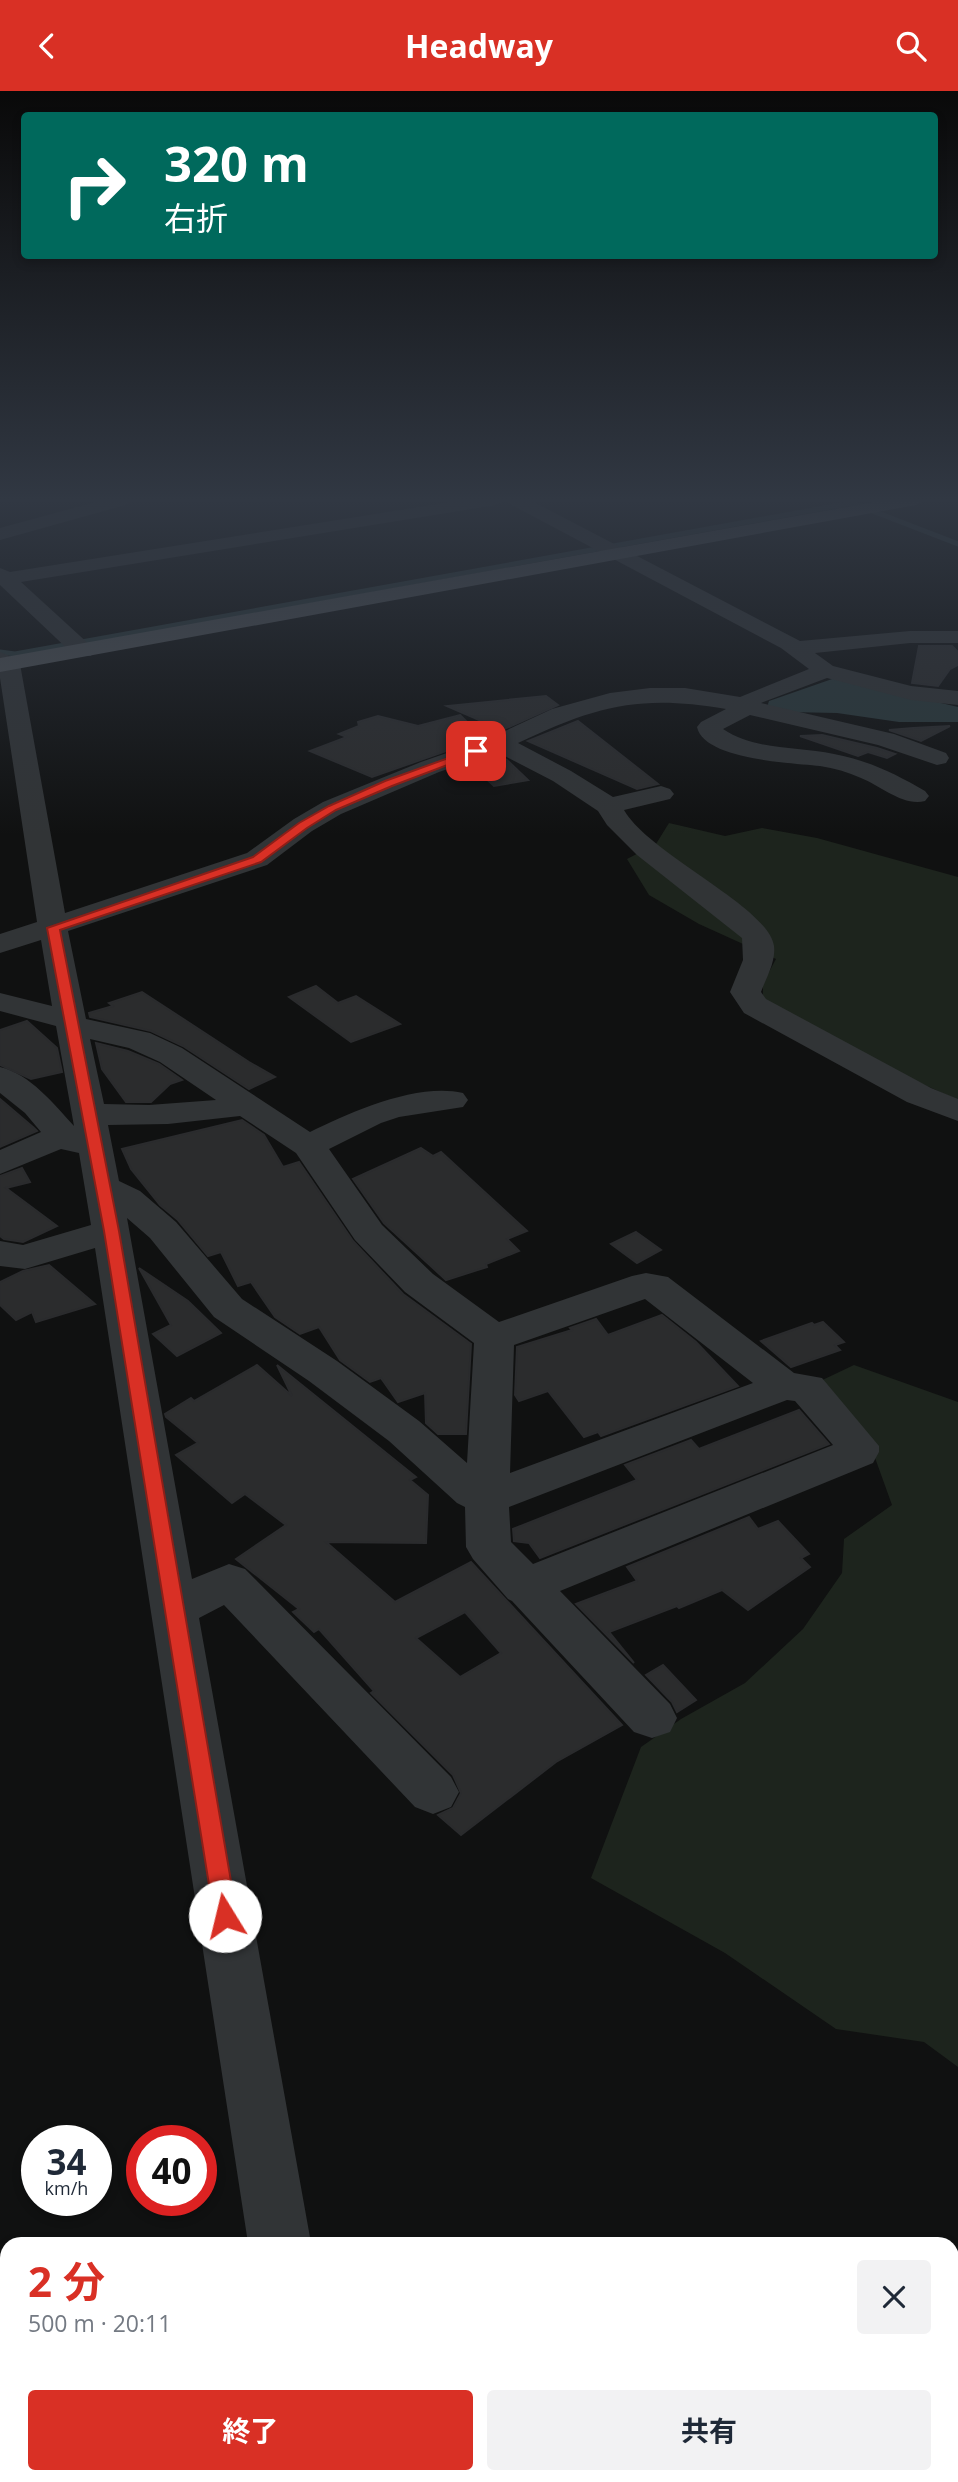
<!DOCTYPE html>
<html lang="ja">
<head>
<meta charset="utf-8">
<style>
	:root { --surface:#fff; --page:#f2f2f3; --text:#1f2937; --muted:#747a83; --accent:#d93025 }
	body { margin:0; font-family:"Open Sans","Noto Sans JP",sans-serif; background:var(--page); color:var(--text); height:100vh; display:flex; flex-direction:column; font-size:26px; white-space:nowrap }
	* { box-sizing:border-box; margin:0 }
	p { font-size:23px; color:var(--muted) }
	.icon { flex:none; width:38px; height:38px; fill:none; stroke:currentColor; stroke-width:2; stroke-linecap:round; stroke-linejoin:round }
	.map { position:relative; flex:1; overflow:hidden }
	.details { position:absolute; left:0px; top:2146px; width:959px; height:247px; display:flex; flex-direction:column; background:var(--surface); border-radius:21px 21px 0 0; box-shadow:0 4px 10px #0003 }
	.details>* { flex:none }
	.hud { position:absolute; left:21px; top:21px; width:917px; height:147px; border-radius:7px; box-shadow:0 4px 10px #0003; background:#00695c; color:#fff; overflow:hidden }
	.speed { position:absolute; left:21px; top:2034px; display:flex; gap:14px; font-size:35px; font-weight:700; text-align:center }
	.speed>* { display:grid; place-content:center; width:91px; height:91px; border-radius:50%; background:var(--surface); box-shadow:0 4px 10px #0003; line-height:1 }
	.speed small { font-size:18px; font-weight:400 }
	.speed .limit { border:10px solid #d22; background:#fff; color:#111 }
	.pin { position:absolute; display:grid; place-items:center; width:60px; height:60px; color:#fff; margin:-30px; border-radius:14px; box-shadow:0 4px 10px #0006 }
	.me { position:absolute; width:77px; margin:-38px; rotate:351deg; stroke-linejoin:round; filter:drop-shadow(0 0 5px #0008) }
	.turn { display:flex; align-items:center; gap:24px; height:147px; padding:0 28px; font-size:32px }
	.turn .icon { width:91px; height:91px; stroke-width:2.5 }
	.turn b { display:block; font-size:49px; line-height:60px }
	.round { display:grid; place-items:center; flex:none; width:74px; height:74px; border-radius:7px; background:var(--page) }
	.headline { display:flex; align-items:center; justify-content:space-between; height:119px; padding:0 28px }
	h1 { font-size:42px; font-weight:700; line-height:52px; color:var(--accent) }
	.button { display:flex; gap:14px; margin-top:auto; padding:14px 28px }
	.button a { flex:1; height:80px; border-radius:7px; background:var(--accent); color:#fff; font-size:28px; font-weight:700; line-height:80px; text-align:center }
	.button a+a { background:var(--page); color:var(--text) }
	header { display:flex; justify-content:space-between; align-items:center; height:91px; padding:0 28px; background:var(--accent); color:#fff; font-size:32px; font-weight:700 }
	.map>svg:first-child { display:block }
	.green { fill:#1d241d }
	.water { fill:#2a383a }
	.lines { fill:none; stroke-linecap:round; stroke-linejoin:round }
	.stream { stroke:#2a383a; stroke-width:5 }
	.building { fill:#2b2c2d; stroke:#2a2b2d; stroke-width:2; fill-rule:evenodd }
	.minor { fill:#313436; fill-rule:evenodd }
	.major { fill:#4d5155; fill-rule:evenodd }
	.route { fill:#d93025; stroke:#8d1f18; stroke-width:2 }
</style>
</head>
<body>
<header><svg class="icon" aria-label="back" viewBox="0 0 24 24"><path d="M15 5l-7 7 7 7"/></svg>Headway<svg class="icon" aria-label="search" viewBox="0 0 24 24"><circle cx="10" cy="10" r="6"/><path d="M15 15l6 6"/></svg></header>
<div class="map">
<svg width="958" height="2391" viewBox="0 0 958 2391">
	<rect width="100%" height="100%" fill="#101111"/>
	<!-- green -->
	<g class="green">
		<path d="M 669,732 L 725,745 L 762,737 L 817,747 L 958,786 L 958,1009 L 885,976 L 763,909 L 763,892 L 776,868 L 699,833 L 649,804 L 627,768 L 656,753 Z"/>
		<path d="M 854,1274 L 958,1311 L 958,1976 L 924,1951 L 836,1938 L 725,1862 L 591,1787 L 641,1656 L 681,1628 L 745,1592 L 803,1538 L 842,1482 L 844,1448 L 892,1414 L 874,1364 L 814,1293 Z"/>
	</g>
	<!-- water -->
	<path class="water" d="M 835,587 L 958,616 L 958,631 L 899,631 L 837,622 L 789,621 L 769,617 L 768,613 L 769,610 Z"/>
	<g class="lines">
		<!-- stream -->
		<path class="stream" d="M 0,561 L 15,563 L 852,412 L 958,453"/>
	</g>
	<!-- building -->
	<g class="building">
		<path d="M 919,555 L 952,555 L 958,561 L 958,574 L 950,578 L 938,595 L 912,592 Z"/>
		<path d="M 546,605 L 558,614 L 502,639 L 447,615 Z"/>
		<path d="M 460,624 L 483,647 L 372,686 L 310,660 L 347,646 L 339,643 L 359,635 L 358,631 L 378,625 L 418,635 Z"/>
		<path d="M 578,630 L 658,693 L 637,698 L 528,650 Z"/>
		<path d="M 950,635 L 921,650 L 889,639 L 913,637 Z"/>
		<path d="M 822,644 L 877,657 L 895,663 L 887,667 L 868,661 L 858,665 L 800,645 Z"/>
		<path d="M 497,664 L 507,669 L 528,689 L 494,695 L 470,673 Z"/>
		<path d="M 316,895 L 338,912 L 356,905 L 400,933 L 351,951 L 289,906 Z"/>
		<path d="M 142,901 L 249,971 L 275,986 L 249,998 L 183,955 L 151,940 L 90,926 L 89,922 L 113,915 L 109,912 Z"/>
		<path d="M 27,930 L 57,957 L 62,981 L 31,988 L 0,974 L 0,939 Z"/>
		<path d="M 96,952 L 128,960 L 159,973 L 182,989 L 170,993 L 151,1011 L 126,1011 L 102,978 Z"/>
		<path d="M 0,1008 L 34,1037 L 37,1040 L 0,1056 Z"/>
		<path d="M 242,1029 L 264,1044 L 283,1076 L 299,1071 L 353,1150 L 403,1203 L 471,1253 L 466,1343 L 438,1343 L 426,1332 L 425,1302 L 398,1311 L 381,1287 L 370,1291 L 340,1269 L 319,1236 L 300,1243 L 275,1226 L 251,1191 L 238,1195 L 221,1161 L 208,1165 L 178,1129 L 160,1114 L 131,1078 L 122,1058 Z"/>
		<path d="M 421,1057 L 433,1065 L 441,1061 L 527,1140 L 507,1148 L 519,1160 L 486,1173 L 487,1176 L 446,1189 L 384,1132 L 353,1088 Z"/>
		<path d="M 22,1077 L 30,1091 L 6,1097 L 57,1135 L 23,1151 L 4,1148 L 0,1145 L 0,1085 Z"/>
		<path d="M 636,1141 L 661,1159 L 637,1172 L 611,1153 Z"/>
		<path d="M 49,1174 L 95,1213 L 36,1231 L 32,1221 L 16,1229 L 0,1214 L 0,1191 L 23,1180 Z"/>
		<path d="M 139,1177 L 188,1210 L 221,1242 L 177,1265 L 153,1243 L 171,1234 Z"/>
		<path d="M 662,1224 L 696,1251 L 738,1295 L 601,1345 L 598,1341 L 584,1346 L 548,1300 L 519,1310 L 515,1304 L 517,1256 L 572,1239 L 570,1237 L 596,1228 L 608,1244 Z"/>
		<path d="M 823,1231 L 844,1251 L 835,1254 L 840,1259 L 791,1276 L 761,1250 L 812,1232 L 814,1234 Z"/>
		<path d="M 257,1274 L 292,1305 L 277,1274 L 416,1386 L 410,1389 L 428,1404 L 426,1452 L 326,1451 L 395,1511 L 471,1471 L 622,1634 L 556,1671 L 461,1744 L 438,1724 L 453,1717 L 461,1702 L 453,1684 L 371,1602 L 374,1600 L 319,1538 L 314,1541 L 293,1521 L 299,1518 L 236,1468 L 286,1434 L 245,1403 L 232,1412 L 176,1364 L 198,1352 L 166,1326 L 165,1323 L 191,1307 L 194,1310 ZM 465,1521 L 501,1562 L 460,1586 L 416,1547 Z"/>
		<path d="M 799,1319 L 829,1353 L 540,1467 L 529,1452 L 514,1450 L 513,1438 L 637,1389 L 625,1374 L 691,1349 L 699,1358 Z"/>
		<path d="M 749,1426 L 758,1438 L 778,1430 L 809,1463 L 801,1467 L 810,1476 L 748,1519 L 722,1499 L 679,1517 L 677,1515 L 609,1541 L 634,1572 L 576,1513 L 637,1490 L 627,1476 Z"/>
		<path d="M 663,1574 L 696,1609 L 677,1621 L 672,1611 L 646,1584 Z"/>
	</g>
	<g class="lines">
		<!-- minor -->
		<g class="minor">
			<path d="M 103,409 L 132,409 L 129,413 L 0,449 L 0,437 Z"/>
			<path d="M 463,409 L 505,409 L 496,414 L 21,491 L 91,555 L 94,560 L 91,565 L 75,565 L 0,494 L 0,477 L 10,481 Z"/>
			<path d="M 507,409 L 530,409 L 800,550 L 910,540 L 958,540 L 958,552 L 910,552 L 815,562 L 833,575 L 911,595 L 958,600 L 958,614 L 911,609 L 827,587 L 761,612 L 894,643 L 946,662 L 949,667 L 946,672 L 937,674 L 878,654 L 750,624 L 723,638 C 756,660 796,655 834,663 C 867,669 896,683 925,700 L 929,705 L 925,710 C 904,716 881,695 861,687 C 848,681 834,677 820,675 C 793,672 704,669 697,636 L 701,631 L 726,618 C 640,603 596,615 518,652 L 571,680 L 613,706 L 661,695 L 670,698 L 674,703 L 670,708 L 624,719 C 649,763 769,816 774,855 C 776,871 766,887 761,901 L 766,908 L 931,997 L 958,1008 L 958,1030 L 907,1011 L 744,922 L 730,901 L 743,869 L 742,847 L 637,764 L 607,734 L 598,720 L 553,690 L 497,661 L 439,681 L 341,723 L 312,740 L 267,774 L 68,840 L 86,928 L 150,942 L 182,957 L 310,1041 C 350,1021 418,991 463,1002 L 468,1009 L 463,1016 L 399,1026 L 381,1032 L 329,1058 L 382,1134 L 433,1183 L 499,1231 L 632,1185 L 646,1182 L 668,1186 L 794,1282 L 822,1287 L 879,1355 L 879,1361 L 873,1372 L 560,1500 L 670,1613 L 677,1627 L 670,1641 L 652,1647 L 634,1641 L 512,1510 L 508,1508 L 473,1468 L 466,1456 L 465,1416 L 457,1412 L 389,1350 L 309,1290 L 214,1226 L 150,1147 L 127,1127 L 192,1488 L 229,1473 L 245,1478 L 451,1686 L 459,1701 L 451,1716 L 433,1723 L 415,1716 L 224,1514 L 199,1527 L 311,2152 L 248,2152 L 95,1157 L 25,1178 L 0,1175 L 0,1150 L 23,1154 L 91,1134 L 79,1062 L 61,1058 L 0,1083 L 0,1059 L 41,1041 L 25,1022 L 0,1002 L 0,976 C 30,983 54,1013 74,1035 L 56,935 L 0,920 L 0,902 L 52,915 L 41,849 L 0,862 L 0,843 L 37,831 L 0,587 L 0,561 L 17,568 L 20,573 L 65,822 L 247,762 L 294,728 L 323,711 L 421,671 L 490,647 L 552,618 L 610,602 L 650,597 L 685,597 L 740,606 L 809,578 L 781,557 L 510,413 ZM 90,948 L 129,957 L 160,971 L 216,1009 L 149,1014 L 104,1013 ZM 240,1025 L 296,1062 L 355,1149 L 405,1201 L 474,1252 L 467,1372 L 419,1330 L 337,1270 L 242,1208 L 176,1131 L 140,1100 L 119,1090 L 108,1034 L 168,1033 ZM 645,1208 L 753,1292 L 510,1382 L 514,1254 ZM 787,1309 L 795,1310 L 833,1354 L 533,1473 L 511,1451 L 509,1416 Z"/>
			<path d="M 282,2385 L 352,2385 L 353,2391 L 283,2391 Z"/>
		</g>
		<!-- major -->
		<path class="major" d="M 886,409 L 925,409 L 916,414 L 0,581 L 0,567 Z"/>
	</g>
	<!-- sky -->
	<linearGradient id="sky" x2="0" y2="1"><stop stop-color="#090909"/><stop offset="0.55" stop-color="#313843"/><stop offset="1" stop-color="#313843" stop-opacity="0"/></linearGradient>
	<rect width="958" height="744" fill="url(#sky)"/>
	<!-- route -->
	<path class="route" d="M 476,657 L 481,660 L 479,662 L 392,695 L 336,719 L 307,737 L 261,771 L 60,839 L 119,1140 L 237,1825 L 233,1832 L 225,1835 L 217,1832 L 214,1825 L 104,1140 L 47,837 L 253,766 L 299,732 L 329,715 L 385,690 Z"/>
</svg>
<div class="speed"><div>34<small>km/h</small></div><div class="limit">40</div></div>
<div class="pin" style="left:476px;top:660px;background:#d93025"><svg class="icon" aria-label="arrive" viewBox="0 0 24 24"><path d="M6 21V4h12l-3 4 3 4H6"/></svg></div>
<svg class="me" style="left:225px;top:1825px" viewBox="-20 -20 40 40"><circle r="19" fill="#fff"/><path d="M0-13L10 11 0 6-10 11z" fill="#d93025"/></svg>
<div class="hud">
<div class="turn"><svg class="icon" aria-label="right" viewBox="0 0 24 24"><path d="M7 20v-9h11M14 6l5 5-5 5"/></svg><div><b>320 m</b>右折</div></div>
</div>
<section class="details">
<div class="headline"><div><h1>2 分</h1><p>500 m · 20:11</p></div><a class="round"><svg class="icon" aria-label="close" viewBox="0 0 24 24"><path d="M6 6l12 12M18 6L6 18"/></svg></a></div>
<div class="button"><a>終了</a><a>共有</a></div>
</section>
</div>
</body>
</html>
